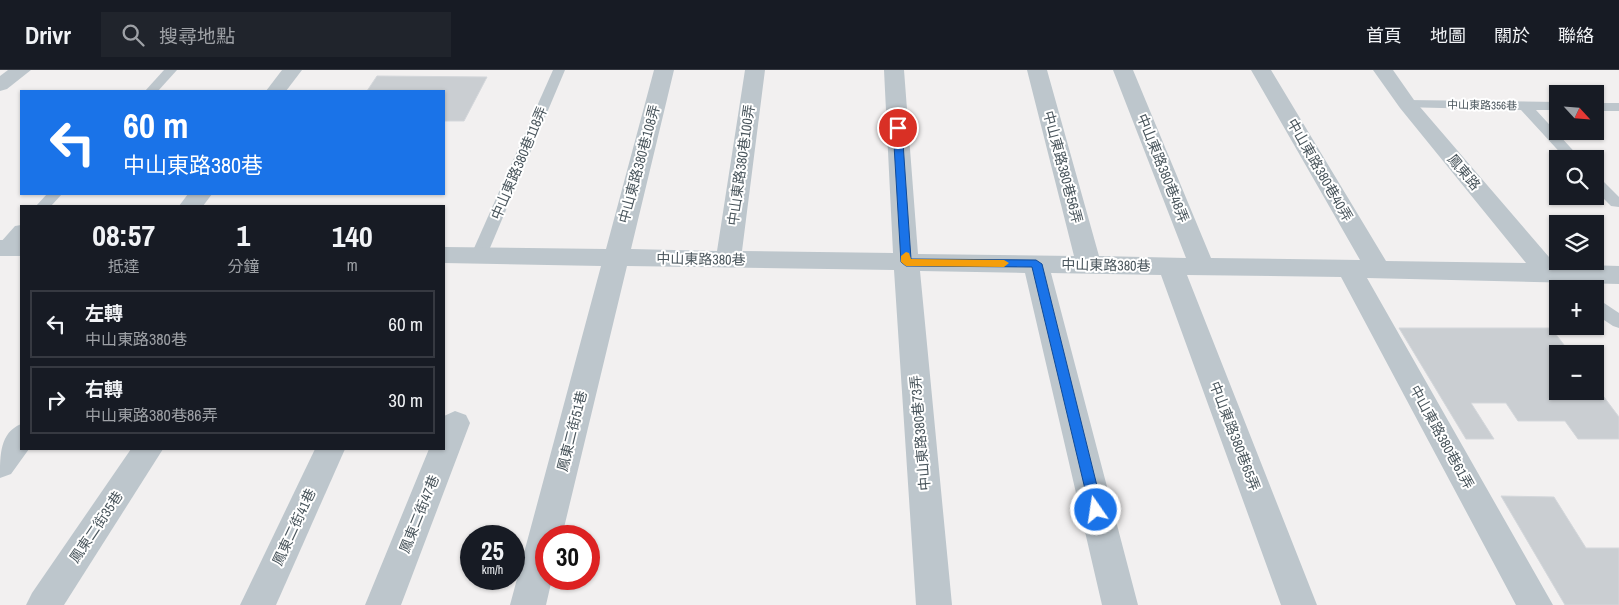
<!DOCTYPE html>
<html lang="zh-TW">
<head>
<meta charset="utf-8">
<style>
	:root { --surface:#171b24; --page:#20242c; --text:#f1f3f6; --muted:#9ea1a6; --line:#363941 }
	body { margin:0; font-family:"Archivo Narrow","Noto Sans TC",sans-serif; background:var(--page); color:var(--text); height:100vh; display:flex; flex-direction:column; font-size:19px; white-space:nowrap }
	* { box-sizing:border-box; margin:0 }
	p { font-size:16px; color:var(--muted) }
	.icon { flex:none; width:28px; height:28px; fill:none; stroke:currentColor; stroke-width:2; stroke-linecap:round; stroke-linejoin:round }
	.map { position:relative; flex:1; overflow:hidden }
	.details { position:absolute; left:20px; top:135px; width:425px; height:245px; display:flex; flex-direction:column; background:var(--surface); border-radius:0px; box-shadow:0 1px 4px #0004 }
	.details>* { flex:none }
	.banner { position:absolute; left:20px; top:20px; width:425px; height:105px; border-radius:0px; box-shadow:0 1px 4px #0004; background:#1a73e8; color:#fff; overflow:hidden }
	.needle { width:32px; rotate:116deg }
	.buttons { position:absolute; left:1549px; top:15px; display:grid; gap:10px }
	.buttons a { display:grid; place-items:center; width:55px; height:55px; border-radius:0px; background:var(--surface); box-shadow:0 1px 4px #0004; font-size:25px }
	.speed { position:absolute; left:460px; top:455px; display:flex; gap:10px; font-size:25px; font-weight:700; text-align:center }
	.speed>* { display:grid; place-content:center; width:65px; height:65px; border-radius:50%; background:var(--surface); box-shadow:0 1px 4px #0004; line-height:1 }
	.speed small { font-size:12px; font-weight:400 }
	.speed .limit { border:8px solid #d22; background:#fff; color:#111 }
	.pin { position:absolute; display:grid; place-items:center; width:42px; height:42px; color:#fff; margin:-21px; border:2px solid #fff; border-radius:50%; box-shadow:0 1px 5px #0007 }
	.me { position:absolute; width:55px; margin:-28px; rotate:347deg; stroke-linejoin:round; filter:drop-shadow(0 0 4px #0008) }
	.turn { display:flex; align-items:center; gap:18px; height:105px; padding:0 20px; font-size:22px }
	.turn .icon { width:65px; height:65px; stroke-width:2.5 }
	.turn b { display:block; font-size:35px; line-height:42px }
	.eta { display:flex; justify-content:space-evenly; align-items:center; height:85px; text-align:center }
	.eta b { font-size:30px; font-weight:800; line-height:35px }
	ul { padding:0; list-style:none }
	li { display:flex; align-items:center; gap:15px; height:68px; margin:0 10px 8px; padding:0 10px; border:2px solid var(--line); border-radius:0px }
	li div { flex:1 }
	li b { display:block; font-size:19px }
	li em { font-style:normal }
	header { display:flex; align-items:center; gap:30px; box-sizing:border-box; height:70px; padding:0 25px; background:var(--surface); border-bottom:1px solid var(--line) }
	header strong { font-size:24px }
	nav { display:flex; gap:28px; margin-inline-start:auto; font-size:18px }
	.search { width:350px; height:45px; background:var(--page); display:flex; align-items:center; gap:12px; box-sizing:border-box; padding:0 18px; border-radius:0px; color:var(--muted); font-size:19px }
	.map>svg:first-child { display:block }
	.building { fill:#caced2; stroke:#d4d7db }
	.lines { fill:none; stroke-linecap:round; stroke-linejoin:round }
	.service { fill:#bdc6cc; fill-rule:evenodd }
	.minor { fill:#bdc6cc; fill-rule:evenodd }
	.route { fill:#1a73e8; stroke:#114b97 }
	.slow { fill:#f59e0b }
	.labels { text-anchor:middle; stroke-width:4; stroke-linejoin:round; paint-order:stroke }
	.far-street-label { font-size:11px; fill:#49555c; stroke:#fff }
	.street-label { font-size:14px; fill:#49555c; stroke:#fff }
</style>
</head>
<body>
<header>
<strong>Drivr</strong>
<div class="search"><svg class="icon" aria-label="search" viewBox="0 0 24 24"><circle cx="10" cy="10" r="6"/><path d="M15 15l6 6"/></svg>搜尋地點</div>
<nav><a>首頁</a><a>地圖</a><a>關於</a><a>聯絡</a></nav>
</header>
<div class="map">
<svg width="1619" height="535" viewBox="0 0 1619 535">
	<rect width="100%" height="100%" fill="#f2f0f0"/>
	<!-- building -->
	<g class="building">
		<path d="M 377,6 L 487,7 L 464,51 L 444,51 L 444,21 L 367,21 Z"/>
		<path d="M 1399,258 L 1551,258 L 1571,284 L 1558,284 L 1558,321 L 1595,321 L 1595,315 L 1619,347 L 1619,369 L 1578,369 L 1565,351 L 1518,351 L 1506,333 L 1471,333 L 1494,369 L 1466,369 Z"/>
		<path d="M 1501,426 L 1554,427 L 1586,478 L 1619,478 L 1619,535 L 1565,535 Z"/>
	</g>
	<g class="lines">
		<!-- service -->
		<g class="service">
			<path d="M 164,0 L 177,0 L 158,21 L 145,21 Z"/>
			<path d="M 553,0 L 565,0 L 487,185 L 485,189 L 479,190 L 473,189 L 471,185 Z"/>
			<path d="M 1407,30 L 1558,32 L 1558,40 L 1536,40 L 1581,89 L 1566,89 L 1521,40 L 1402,37 L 1400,34 L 1402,31 Z"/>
			<rect x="1595" y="33" width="24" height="8"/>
			<path d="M 1595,107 L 1600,108 L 1619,127 L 1619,137 L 1611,136 L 1595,120 Z"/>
			<path d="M 47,124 L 62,124 L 51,136 L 36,136 Z"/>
			<path d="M 21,155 L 21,169 L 10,182 L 0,182 L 0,173 L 15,156 Z"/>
			<path d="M 1548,196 L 1554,198 L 1578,215 L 1580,219 C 1564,219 1549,217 1540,202 L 1542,198 Z"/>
			<path d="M 1595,229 L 1601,231 L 1619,243 L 1619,258 L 1613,256 L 1595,244 Z"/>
		</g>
		<!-- minor -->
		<g class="minor">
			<path d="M 8,0 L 31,0 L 7,19 L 0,21 L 0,6 Z"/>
			<path d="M 282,0 L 302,0 L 286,21 L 266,21 Z"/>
			<path d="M 654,0 L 674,0 L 631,179 L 717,181 L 745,0 L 765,0 L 742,181 L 893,183 L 884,0 L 904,0 L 918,184 L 1074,186 L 1027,0 L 1047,0 L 1099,186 L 1186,188 L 1113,0 L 1133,0 L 1211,188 L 1360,190 L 1251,0 L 1271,0 L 1386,191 L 1526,193 L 1400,38 L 1373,0 L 1393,0 L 1414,30 L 1555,194 L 1619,196 L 1619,214 L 1367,208 L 1553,535 L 1516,535 L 1341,207 L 1187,205 L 1317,535 L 1281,535 L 1161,205 L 1051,203 L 1138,535 L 1102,535 L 1025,203 L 920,201 L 952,535 L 916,535 L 894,200 L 627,196 L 562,466 L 546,466 L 546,509 L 552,509 L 546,535 L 510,535 L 601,196 L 444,193 L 444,177 L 606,179 Z"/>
			<path d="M 188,124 L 212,124 L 203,136 L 179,136 Z"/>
			<rect x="0" y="170" width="21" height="16"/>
			<path d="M 455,341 L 466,345 L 470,353 L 401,535 L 365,535 L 429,379 L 444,379 L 444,346 Z"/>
			<path d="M 21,354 L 21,379 L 29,379 L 11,404 L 0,408 C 0,384 0,363 21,354 Z"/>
			<path d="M 131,379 L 163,379 L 64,535 L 26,535 L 32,523 Z"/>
			<path d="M 315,379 L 345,379 L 276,535 L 240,535 Z"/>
		</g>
	</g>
	<!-- route -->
	<path class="route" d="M 898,55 L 902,58 L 911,189 L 1036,190 L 1042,194 L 1103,440 L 1101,444 L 1096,446 L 1092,444 L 1090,440 L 1032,197 L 906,196 L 901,192 L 893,58 Z"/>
	<!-- slow -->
	<path class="slow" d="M 906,182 L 909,183 L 911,189 L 1004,190 L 1009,193 L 1004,197 L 906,196 L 901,192 L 901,186 Z"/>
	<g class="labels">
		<!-- far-street labels -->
		<g class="far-street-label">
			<text transform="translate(1482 35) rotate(1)" y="4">中山東路356巷</text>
		</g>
		<!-- street labels -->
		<g class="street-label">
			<text transform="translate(519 93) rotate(-67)" y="5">中山東路380巷118弄</text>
			<text transform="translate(639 94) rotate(-75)" y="5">中山東路380巷108弄</text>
			<text transform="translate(741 95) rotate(-82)" y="5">中山東路380巷100弄</text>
			<text transform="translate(1063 97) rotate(75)" y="5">中山東路380巷56弄</text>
			<text transform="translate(1163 98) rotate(68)" y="5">中山東路380巷48弄</text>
			<text transform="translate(1320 100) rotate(60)" y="5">中山東路380巷40弄</text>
			<text transform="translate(1464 102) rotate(50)" y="5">鳳東路</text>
			<text transform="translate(701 189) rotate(1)" y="5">中山東路380巷</text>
			<text transform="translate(1106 195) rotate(1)" y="5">中山東路380巷</text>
			<text transform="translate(572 361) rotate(-76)" y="5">鳳東二街51巷</text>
			<text transform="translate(920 363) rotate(-95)" y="5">中山東路380巷73弄</text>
			<text transform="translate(1235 366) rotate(69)" y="5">中山東路380巷65弄</text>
			<text transform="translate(1442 367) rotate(61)" y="5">中山東路380巷61弄</text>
			<text transform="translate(419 444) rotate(-68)" y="5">鳳東二街47巷</text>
			<text transform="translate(96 457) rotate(-56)" y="5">鳳東二街35巷</text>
			<text transform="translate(294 457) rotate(-65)" y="5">鳳東二街41巷</text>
		</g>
	</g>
</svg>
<div class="buttons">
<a><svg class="needle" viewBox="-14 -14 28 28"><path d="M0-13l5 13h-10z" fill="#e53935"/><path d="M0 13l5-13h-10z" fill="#9ea1a6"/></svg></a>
<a><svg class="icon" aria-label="search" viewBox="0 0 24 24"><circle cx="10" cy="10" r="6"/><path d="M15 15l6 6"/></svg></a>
<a><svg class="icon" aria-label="layers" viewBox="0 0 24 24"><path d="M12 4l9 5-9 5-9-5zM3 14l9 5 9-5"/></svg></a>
<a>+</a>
<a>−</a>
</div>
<div class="speed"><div>25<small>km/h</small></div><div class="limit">30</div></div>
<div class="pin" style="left:898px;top:58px;background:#d93025"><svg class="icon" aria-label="arrive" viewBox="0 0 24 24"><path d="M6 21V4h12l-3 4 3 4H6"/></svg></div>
<svg class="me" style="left:1096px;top:440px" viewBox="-20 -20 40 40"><circle r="17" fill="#1a73e8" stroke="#fff" stroke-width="3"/><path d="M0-11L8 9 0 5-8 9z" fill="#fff"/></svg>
<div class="banner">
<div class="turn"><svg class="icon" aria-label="left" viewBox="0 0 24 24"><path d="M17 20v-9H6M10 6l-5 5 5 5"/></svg><div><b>60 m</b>中山東路380巷</div></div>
</div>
<section class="details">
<div class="eta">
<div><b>08:57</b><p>抵達</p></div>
<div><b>1</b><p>分鐘</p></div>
<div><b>140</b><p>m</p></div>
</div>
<ul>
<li><svg class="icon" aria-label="left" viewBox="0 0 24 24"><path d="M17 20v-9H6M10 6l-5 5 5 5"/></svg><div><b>左轉</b><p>中山東路380巷</p></div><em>60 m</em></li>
<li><svg class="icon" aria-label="right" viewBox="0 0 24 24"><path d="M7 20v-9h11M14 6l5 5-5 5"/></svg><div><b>右轉</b><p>中山東路380巷86弄</p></div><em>30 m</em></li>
</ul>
</section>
</div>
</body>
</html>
